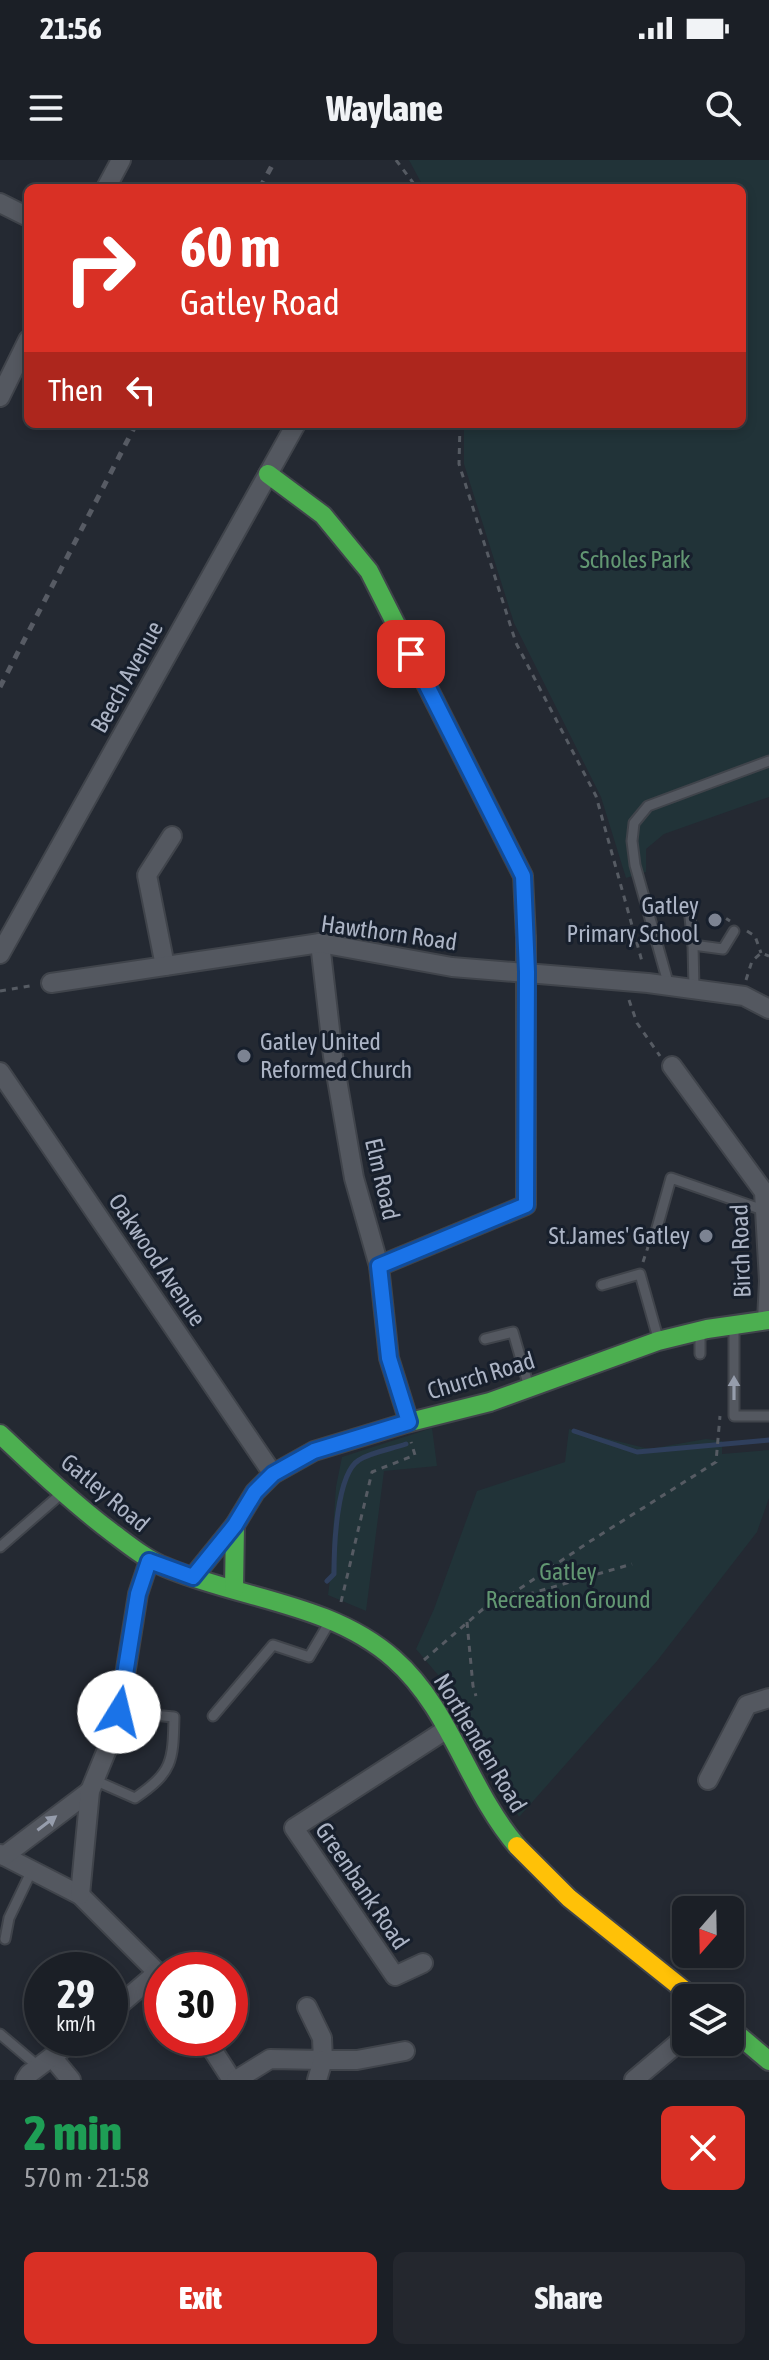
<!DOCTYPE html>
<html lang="en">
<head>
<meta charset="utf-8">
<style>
	:root { --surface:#1b1f26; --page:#24272e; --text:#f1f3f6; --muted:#a0a2a7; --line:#393d43; --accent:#d93025 }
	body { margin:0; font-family:"Asap Condensed",sans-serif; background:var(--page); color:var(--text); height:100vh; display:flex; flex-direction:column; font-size:30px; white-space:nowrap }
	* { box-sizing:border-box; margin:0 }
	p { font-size:26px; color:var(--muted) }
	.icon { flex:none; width:44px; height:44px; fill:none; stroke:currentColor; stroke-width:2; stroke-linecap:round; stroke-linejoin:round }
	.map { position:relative; height:1920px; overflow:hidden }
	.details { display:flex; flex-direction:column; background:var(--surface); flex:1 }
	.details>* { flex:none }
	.hud { position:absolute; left:24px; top:24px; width:722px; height:244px; border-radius:12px; box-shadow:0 4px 12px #0003,0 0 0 2px var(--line); background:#d93025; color:#fff; overflow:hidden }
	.needle { width:52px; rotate:200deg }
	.tools { position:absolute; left:672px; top:1736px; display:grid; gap:16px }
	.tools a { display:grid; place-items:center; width:72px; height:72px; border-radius:12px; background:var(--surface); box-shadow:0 4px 12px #0003,0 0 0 2px var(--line); font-size:40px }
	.speed { position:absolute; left:24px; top:1792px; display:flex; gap:16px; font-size:40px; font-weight:700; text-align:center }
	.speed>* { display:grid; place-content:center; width:104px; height:104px; border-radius:50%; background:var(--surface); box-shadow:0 4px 12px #0003,0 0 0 2px var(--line); line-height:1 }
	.speed small { font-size:20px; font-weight:400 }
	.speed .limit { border:12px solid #d22; background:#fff; color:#111 }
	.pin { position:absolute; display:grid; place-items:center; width:68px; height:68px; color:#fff; margin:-34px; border-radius:16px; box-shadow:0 4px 12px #0006 }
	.me { position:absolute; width:88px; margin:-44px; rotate:9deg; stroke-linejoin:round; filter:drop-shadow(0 0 6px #0008) }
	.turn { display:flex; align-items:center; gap:28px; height:168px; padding:0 24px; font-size:36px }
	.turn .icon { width:104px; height:104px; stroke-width:2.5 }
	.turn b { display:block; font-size:56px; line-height:68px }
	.then { display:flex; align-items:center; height:76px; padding:0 24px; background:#0003; gap:16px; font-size:30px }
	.round { display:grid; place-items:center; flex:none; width:84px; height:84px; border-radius:12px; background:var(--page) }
	.head { display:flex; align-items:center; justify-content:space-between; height:136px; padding:0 24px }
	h1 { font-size:48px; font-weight:800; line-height:60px; color:#1e9e55 }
	.cta { display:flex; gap:16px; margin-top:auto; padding:16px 24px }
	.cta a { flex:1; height:92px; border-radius:12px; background:var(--accent); color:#fff; font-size:32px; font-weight:800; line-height:92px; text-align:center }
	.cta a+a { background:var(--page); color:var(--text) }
	.status { display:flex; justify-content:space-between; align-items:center; height:56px; padding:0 40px; background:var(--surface); direction:ltr }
	.status svg { height:22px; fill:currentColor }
	header { display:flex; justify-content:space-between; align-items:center; height:104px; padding:0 24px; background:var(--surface); font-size:36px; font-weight:800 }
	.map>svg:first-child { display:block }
	.green { fill:#213338 }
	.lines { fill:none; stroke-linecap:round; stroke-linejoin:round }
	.stream { stroke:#2f3f5c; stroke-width:5 }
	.lane-casing { stroke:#40444b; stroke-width:13 }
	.street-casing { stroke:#40444b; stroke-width:22 }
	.fast-casing { stroke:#40444b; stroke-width:22 }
	.slow-casing { stroke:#40444b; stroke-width:22 }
	.path { stroke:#565b63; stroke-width:3; stroke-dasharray:6 6; stroke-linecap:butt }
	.lane { stroke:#545860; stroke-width:9 }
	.street { stroke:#545860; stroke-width:18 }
	.fast { stroke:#4caf50; stroke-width:18 }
	.slow { stroke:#ffc107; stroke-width:18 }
	.rail { stroke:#575b64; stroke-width:5; stroke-dasharray:8 8; stroke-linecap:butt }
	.oneway { fill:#969dac }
	.route-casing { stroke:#114b97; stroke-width:20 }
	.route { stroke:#1a73e8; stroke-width:14 }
	.poi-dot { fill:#7c8392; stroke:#171f2c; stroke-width:3 }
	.labels { text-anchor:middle; stroke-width:6; stroke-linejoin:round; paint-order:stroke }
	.park-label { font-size:24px; fill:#629772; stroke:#171f2c }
	.street-label { font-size:24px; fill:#acb4c5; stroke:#171f2c }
	.poi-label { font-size:24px; fill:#acb4c5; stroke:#171f2c; text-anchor:end }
</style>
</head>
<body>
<div class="status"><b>21:56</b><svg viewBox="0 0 49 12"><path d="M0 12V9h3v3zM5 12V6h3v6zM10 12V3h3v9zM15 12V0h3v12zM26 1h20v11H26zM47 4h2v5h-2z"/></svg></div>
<header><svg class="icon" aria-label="menu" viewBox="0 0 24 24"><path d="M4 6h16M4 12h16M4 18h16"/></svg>Waylane<svg class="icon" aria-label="search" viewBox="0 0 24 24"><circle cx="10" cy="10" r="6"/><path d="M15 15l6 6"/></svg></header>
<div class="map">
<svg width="769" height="1920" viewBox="0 0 769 1920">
	<rect width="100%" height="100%" fill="#242932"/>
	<!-- green -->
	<g class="green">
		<path d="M 409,0 L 769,0 L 769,637 L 664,674 L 646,689 L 646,712 L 626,718 L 601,637 L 514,463 L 464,304 L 464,264 L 742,264 L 742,28 L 424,28 Z"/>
		<path d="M 432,1268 L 437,1306 L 384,1311 L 366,1451 L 328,1435 L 334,1386 L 332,1385 L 336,1327 L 342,1297 Z"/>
		<path d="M 569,1269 L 649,1289 L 706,1279 L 722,1281 L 722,1294 L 769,1290 L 769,1338 L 757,1372 L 657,1501 L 519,1657 L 449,1528 L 416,1489 L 434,1449 L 477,1331 L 565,1302 Z"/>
	</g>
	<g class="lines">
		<!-- stream -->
		<g class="stream">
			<path d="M 574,1271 L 637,1292 L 769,1280"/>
			<path d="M 327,1421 L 334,1414 C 334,1389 336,1314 359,1300 C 371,1292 392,1289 406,1284"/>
		</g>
		<!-- lane casing -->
		<g class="lane-casing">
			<g id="lane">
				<path d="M 689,748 L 693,785 L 694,829"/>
				<path d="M 693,785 L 723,789 L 734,771"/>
				<path d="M 669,826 L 635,705 L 632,681 L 634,663 L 648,646 L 769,601"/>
				<path d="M 655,1075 L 671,1018 L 763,1050"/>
				<path d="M 602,1125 L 640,1114 L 658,1178"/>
				<path d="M 734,1167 L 734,1256 L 769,1256"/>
				<path d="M 700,1173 L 700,1194"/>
				<path d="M 485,1179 L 513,1172 L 529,1227"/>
				<path d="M 0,1387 L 61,1334"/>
				<path d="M 213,1556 L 273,1485 L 309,1497 L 329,1463"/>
				<path d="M 94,1620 L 135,1638 C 173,1612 173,1601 174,1557 L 119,1552"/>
				<path d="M 5,1779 L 9,1758 L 32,1710"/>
				<path d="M 0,1874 L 39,1907"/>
			</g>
		</g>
		<!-- street casing -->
		<g class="street-casing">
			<g id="street">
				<path d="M 106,28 L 121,0"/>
				<path d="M 0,43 L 28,57"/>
				<path d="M 0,237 L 28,180"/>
				<path d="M 320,783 L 333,896 L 354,1018 L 379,1106 L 389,1198 L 409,1262"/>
				<path d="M 0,794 L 296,264"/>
				<path d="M 165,806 L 147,715 L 172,676"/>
				<path d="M 51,823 L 320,783 L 452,807 L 648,823 L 744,836 L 769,849"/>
				<path d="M 672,906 L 764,1032 L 769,1121 L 767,1160"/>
				<path d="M 0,912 L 273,1314"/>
				<path d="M 708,1620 L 747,1545 L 769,1538"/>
				<path d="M 0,1694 L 80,1735 L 162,1817"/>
				<path d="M 4,1696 L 90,1631"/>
				<path d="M 80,1735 L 90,1631 L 117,1565 L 138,1434 L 149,1401"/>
				<path d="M 423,1803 L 395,1816 L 294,1668 L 447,1569"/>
				<path d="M 110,1853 L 158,1812"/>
				<path d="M 205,1878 L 232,1920"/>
				<path d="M 52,1897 L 71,1920"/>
				<path d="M 25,1920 L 29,1914 L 77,1878"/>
				<path d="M 236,1920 L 270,1899 L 323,1900 L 322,1878 L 307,1847"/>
				<path d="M 317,1920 L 323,1900 L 357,1900 L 405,1891"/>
				<path d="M 634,1920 L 686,1876"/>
			</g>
		</g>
		<!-- fast casing -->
		<g class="fast-casing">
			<g id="fast">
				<path d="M 268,314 L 323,355 L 369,411 L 523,716 L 526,778"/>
				<path d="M 0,1274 C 37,1309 74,1344 114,1374 C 130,1386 146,1399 165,1407 C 240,1439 331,1443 394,1499 C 451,1549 468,1629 517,1686"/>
				<path d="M 193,1417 L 235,1365 L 255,1332 L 273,1314 L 314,1291 L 406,1263 L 490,1242 L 658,1181 L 707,1169 L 769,1160"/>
				<path d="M 234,1429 L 235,1365"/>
				<path d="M 730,1868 L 769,1901"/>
			</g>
		</g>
		<!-- slow casing -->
		<g class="slow-casing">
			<g id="slow">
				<path d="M 379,1106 L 526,1045 L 526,778"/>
				<path d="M 517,1686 L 569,1738 L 694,1838"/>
			</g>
		</g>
		<!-- path -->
		<g class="path">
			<path d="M 396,0 L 417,28"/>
			<path d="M 460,264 L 459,304 L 516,483 L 596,636 L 643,805"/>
			<path d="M 716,752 L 730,761"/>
			<path d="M 747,771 L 755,776 L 761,793"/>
			<path d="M 746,820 L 752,801 L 761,793 L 769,796"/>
			<path d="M 0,831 L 35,825"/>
			<path d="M 629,840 L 637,863 L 660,896"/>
			<path d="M 643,1102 L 648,1087"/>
			<path d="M 505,1441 L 632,1404"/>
			<path d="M 341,1442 L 372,1312 L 415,1295 L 411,1282"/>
			<path d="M 467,1462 L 473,1526 L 476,1536"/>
			<path d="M 424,1500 L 483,1449 L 500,1442 L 589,1382 L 716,1302 L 720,1256"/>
		</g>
		<!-- lane -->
		<use href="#lane" class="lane"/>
		<!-- street -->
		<use href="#street" class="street"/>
		<!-- fast -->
		<use href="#fast" class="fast"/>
		<!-- slow -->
		<use href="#slow" class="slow"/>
		<!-- rail -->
		<g class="rail">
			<path d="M 260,28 L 275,0"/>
			<path d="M 0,527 L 136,264"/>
		</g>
	</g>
	<!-- one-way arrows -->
	<defs><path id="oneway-solid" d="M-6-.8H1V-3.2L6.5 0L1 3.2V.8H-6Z" transform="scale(2)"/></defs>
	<g class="oneway">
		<use href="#oneway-solid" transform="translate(734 1228) rotate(-90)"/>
		<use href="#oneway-solid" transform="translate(47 1663) rotate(-37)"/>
	</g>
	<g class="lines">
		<!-- route casing -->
		<g class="route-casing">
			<path id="route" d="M 119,1552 L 138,1434 L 149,1401 L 193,1417 L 235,1365 L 255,1332 L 273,1314 L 314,1291 L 409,1262 L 389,1198 L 379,1106 L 526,1045 L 527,812 L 523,716 L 411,494"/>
		</g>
		<!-- route -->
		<use href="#route" class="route"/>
	</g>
	<!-- markers -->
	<g class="poi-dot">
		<circle cx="715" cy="760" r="8"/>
		<circle cx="244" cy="896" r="8"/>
		<circle cx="706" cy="1076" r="8"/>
	</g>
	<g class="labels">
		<!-- park labels -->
		<g class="park-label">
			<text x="635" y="408">Scholes Park</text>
			<text x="568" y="1420">Gatley<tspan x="568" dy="28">Recreation Ground</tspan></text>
		</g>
		<!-- street labels -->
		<g class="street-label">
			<text transform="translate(127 517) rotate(-61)" y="8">Beech Avenue</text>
			<text transform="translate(389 773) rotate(8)" y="8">Hawthorn Road</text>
			<text transform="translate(382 1019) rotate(77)" y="8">Elm Road</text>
			<text transform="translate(741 1091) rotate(-92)" y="8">Birch Road</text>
			<text transform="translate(157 1100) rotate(56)" y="8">Oakwood Avenue</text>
			<text transform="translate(481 1216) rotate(-17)" y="8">Church Road</text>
			<text transform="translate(105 1333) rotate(40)" y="8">Gatley Road</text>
			<text transform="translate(480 1583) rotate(59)" y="8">Northenden Road</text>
			<text transform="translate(362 1726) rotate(56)" y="8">Greenbank Road</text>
		</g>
		<!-- poi labels -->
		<g class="poi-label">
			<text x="699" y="754">Gatley<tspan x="699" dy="28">Primary School</tspan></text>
			<text x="260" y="890" text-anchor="start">Gatley United<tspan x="260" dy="28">Reformed Church</tspan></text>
			<text x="690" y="1084">St.James' Gatley</text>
		</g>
	</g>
</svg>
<div class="tools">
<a><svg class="needle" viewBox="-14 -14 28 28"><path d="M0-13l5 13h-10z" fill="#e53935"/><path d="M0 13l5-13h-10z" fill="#a0a2a7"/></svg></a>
<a><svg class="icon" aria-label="layers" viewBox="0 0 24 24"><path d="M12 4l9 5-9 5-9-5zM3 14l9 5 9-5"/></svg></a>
</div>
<div class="speed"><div>29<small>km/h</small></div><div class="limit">30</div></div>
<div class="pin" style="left:411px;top:494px;background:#d93025"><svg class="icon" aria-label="arrive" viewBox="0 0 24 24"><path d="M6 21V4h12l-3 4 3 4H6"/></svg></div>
<svg class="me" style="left:119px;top:1552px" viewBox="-20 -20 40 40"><circle r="19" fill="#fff"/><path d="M0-13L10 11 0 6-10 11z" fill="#1a73e8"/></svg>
<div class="hud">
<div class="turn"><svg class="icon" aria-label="right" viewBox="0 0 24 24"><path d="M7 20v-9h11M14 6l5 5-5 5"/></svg><div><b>60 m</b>Gatley Road</div></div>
<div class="then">Then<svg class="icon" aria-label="left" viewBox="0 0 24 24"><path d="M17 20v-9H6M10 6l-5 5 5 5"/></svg></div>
</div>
</div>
<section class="details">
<div class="head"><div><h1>2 min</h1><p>570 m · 21:58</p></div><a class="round" style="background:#d93025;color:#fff"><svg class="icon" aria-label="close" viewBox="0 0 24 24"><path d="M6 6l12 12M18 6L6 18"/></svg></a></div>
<div class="cta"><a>Exit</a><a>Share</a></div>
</section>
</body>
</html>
